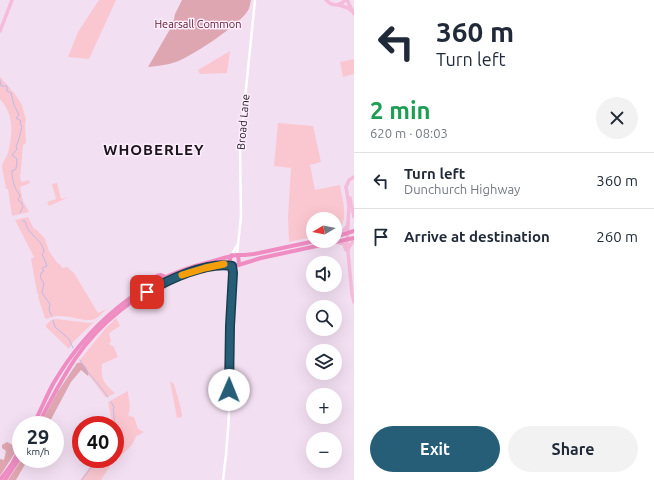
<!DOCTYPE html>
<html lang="en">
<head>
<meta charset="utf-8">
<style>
	:root { --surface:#fff; --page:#f2f2f3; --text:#1f2937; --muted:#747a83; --line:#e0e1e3; --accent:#265e78 }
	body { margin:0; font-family:Ubuntu,sans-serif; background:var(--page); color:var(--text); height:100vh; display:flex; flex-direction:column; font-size:15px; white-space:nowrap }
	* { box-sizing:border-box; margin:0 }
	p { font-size:13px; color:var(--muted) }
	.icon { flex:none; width:22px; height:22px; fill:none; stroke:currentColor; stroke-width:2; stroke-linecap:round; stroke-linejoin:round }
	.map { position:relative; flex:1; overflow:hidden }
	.details { display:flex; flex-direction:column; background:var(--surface); width:300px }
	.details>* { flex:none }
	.hud { background:#fff; color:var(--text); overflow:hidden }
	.needle { width:26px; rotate:260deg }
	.fabs { position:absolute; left:306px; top:212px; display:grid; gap:8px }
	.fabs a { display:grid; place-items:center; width:36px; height:36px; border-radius:50%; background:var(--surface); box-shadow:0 4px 16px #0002; font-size:20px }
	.speed { position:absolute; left:12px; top:416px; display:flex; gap:8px; font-size:20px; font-weight:700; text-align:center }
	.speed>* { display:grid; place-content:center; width:52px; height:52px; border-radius:50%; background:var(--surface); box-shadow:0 4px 16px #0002; line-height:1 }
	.speed small { font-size:10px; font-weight:400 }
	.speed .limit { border:6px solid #d22; background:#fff; color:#111 }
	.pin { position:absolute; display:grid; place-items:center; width:34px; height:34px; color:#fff; margin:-17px; border-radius:8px; box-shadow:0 2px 6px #0006 }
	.me { position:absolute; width:44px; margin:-22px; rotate:1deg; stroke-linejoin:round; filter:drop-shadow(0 0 3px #0008) }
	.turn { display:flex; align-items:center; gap:14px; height:84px; padding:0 16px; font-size:18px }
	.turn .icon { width:52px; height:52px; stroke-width:2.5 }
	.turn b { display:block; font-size:28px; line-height:34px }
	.round { display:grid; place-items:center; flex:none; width:42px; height:42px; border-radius:21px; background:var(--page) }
	.summary { display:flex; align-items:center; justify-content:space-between; height:68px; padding:0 16px }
	h1 { font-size:24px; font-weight:600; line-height:30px; color:#1e9e55 }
	.cta { display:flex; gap:8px; margin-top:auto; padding:8px 16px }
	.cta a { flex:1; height:46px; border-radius:24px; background:var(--accent); color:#fff; font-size:16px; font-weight:600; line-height:46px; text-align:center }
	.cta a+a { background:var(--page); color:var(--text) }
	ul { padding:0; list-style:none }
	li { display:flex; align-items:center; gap:12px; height:56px; padding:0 16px; border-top:1px solid var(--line) }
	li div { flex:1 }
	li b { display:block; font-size:15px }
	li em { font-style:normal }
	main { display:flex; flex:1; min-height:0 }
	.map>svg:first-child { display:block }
	.green { fill:#fac7d0 }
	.forest { fill:#dea6b0 }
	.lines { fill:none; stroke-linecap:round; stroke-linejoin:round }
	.stream { stroke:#bdb9e9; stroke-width:1 }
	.minor { stroke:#fff; stroke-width:2.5 }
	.major { stroke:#f5bbda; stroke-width:3.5 }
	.highway { stroke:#ef8dc2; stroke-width:4 }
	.route-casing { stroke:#193d4e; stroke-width:10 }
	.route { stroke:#265e78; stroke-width:7 }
	.slow { stroke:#f59e0b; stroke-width:7 }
	.labels { text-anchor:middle; stroke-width:3; stroke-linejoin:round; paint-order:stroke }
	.park-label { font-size:11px; fill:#632033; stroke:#feeefd }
	.street-label { font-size:11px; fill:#1c151c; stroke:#feeefd }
	.district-label { font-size:15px; font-weight:bold; letter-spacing:1px; fill:#1c151c; stroke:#feeefd }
</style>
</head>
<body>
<main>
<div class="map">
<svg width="354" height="480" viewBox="0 0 354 480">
	<rect width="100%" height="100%" fill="#f3dff2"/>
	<!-- green -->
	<g class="green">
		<path d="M 99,0 L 116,0 L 89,59 L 68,57 L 78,32 Z"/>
		<path d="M 230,51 L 227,73 L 200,74 L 198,70 Z"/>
		<path d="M 354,59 L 354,74 L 343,77 L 340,62 Z"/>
		<path d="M 0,77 L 15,94 L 22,105 L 26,120 L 25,124 L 26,143 L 23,145 L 20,179 L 22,182 L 29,180 L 30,183 L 20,187 L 23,201 L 29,212 L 12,216 L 8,189 L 6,189 C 5,182 3,174 2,167 C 2,164 6,157 8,153 C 13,133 14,115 0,99 Z"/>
		<path d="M 278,123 L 313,126 L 321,162 L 310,165 L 315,190 L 340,185 C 342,199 351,224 335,231 L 335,219 L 313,219 L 313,237 L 289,242 L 288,217 L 291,168 L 274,166 Z"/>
		<path d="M 57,183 L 61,199 L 69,197 L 49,206 L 47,202 L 56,199 L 52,184 Z"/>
		<path d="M 28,217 L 34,229 L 36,229 L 45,239 L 49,251 L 58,264 L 59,263 L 62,268 L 67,267 L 74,273 L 98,313 L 108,308 C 104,311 100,316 95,319 C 84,324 62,310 47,319 L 45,318 L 38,297 L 39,296 L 37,292 L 31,259 L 34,257 L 15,220 Z"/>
		<path d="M 116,318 L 120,326 L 109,333 L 111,341 L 109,344 L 114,347 L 118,357 L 102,364 C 101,379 103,383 115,393 L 106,398 L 91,378 L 76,365 L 105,329 Z"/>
		<path d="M 56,319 L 90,323 L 94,322 L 73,342 L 69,349 L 46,327 L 46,325 L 51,320 Z"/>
		<path d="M 170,381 L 174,384 C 176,391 183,413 182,417 L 177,418 Z"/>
		<path d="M 128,391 C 128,399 132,409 128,415 L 133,417 L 134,417 L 138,429 L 144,432 L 139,435 L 136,436 C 134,446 123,453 116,460 C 110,465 105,473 101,480 L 80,480 L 96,459 L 115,459 L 116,430 L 112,422 L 108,402 Z"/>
	</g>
	<!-- forest -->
	<g class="forest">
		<path d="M 182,0 L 251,0 C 250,4 250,8 247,12 C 236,27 194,55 176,62 C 167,65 157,66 148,67 L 173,24 L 175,14 Z"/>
		<path d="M 77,363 L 82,363 C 86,367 89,371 88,376 L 81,370 L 71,382 L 48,425 L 40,425 L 57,393 Z"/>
		<path d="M 7,442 L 18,448 L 0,476 L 0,459 L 4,460 L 6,451 L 2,448 L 2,445 Z"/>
		<path d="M 22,459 L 28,459 L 16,480 L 8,480 Z"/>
	</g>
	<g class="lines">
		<!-- stream -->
		<g class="stream">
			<path d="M 0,80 L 1,86 L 7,86 L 7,91 L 11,93 L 14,105 L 19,115 L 16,118 L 21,121 L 20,124 L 22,126 L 19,139 L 16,146 L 17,149 L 12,155 L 17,159 L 16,169 L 12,171 C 12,180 14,188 20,195 L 18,200 L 21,202 L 23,207 L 20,213"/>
			<path d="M 22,221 L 25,221 C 26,223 26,225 27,227 C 31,236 43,241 44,252 L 42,254 L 47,266 L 42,268 L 44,271 L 41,273 C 40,277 41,280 44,283 L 42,293 L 50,304 L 49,310 L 52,316"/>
			<path d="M 53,320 L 55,327 L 69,339 L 73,348"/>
			<path d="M 80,360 C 87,373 99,384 108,397"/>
			<path d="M 111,402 L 114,407 L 113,410 C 115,415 113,418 115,422 C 118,431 121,438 115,447"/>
			<path d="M 82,480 L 94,463 L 105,459"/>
		</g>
		<!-- minor -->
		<g class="minor">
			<path d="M 232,254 L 238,244"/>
			<path d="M 237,254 L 241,216 L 240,148 L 255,0"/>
			<path d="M 223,480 C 228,444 230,407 230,370 C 230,338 228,304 233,273 L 232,266"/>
		</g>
		<!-- major -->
		<g class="major">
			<path d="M 326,0 C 332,6 339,7 345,0"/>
			<path d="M 347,0 L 354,14"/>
			<path d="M 339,5 L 348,8 L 352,11"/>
			<path d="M 0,31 L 12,0"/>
			<path d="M 346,187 L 349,206 L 347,242 L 352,294 L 354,302"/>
			<path d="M 346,187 L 349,180 L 354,177"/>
			<path d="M 350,198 L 354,217"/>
			<path d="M 338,235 L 345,229 L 348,225"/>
			<path d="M 337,242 L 344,244 L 346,250"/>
			<path d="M 348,249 L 354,239"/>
		</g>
		<!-- highway -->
		<g class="highway">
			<path d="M 335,237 L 354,231"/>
			<path d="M 232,255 C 229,258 230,262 232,265 L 235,266 L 261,258 L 354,238"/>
			<path d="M 238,255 L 245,255 L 254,254 L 315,241"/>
			<path d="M 157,276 L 161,275 L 166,277"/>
			<path d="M 33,425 C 40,412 46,397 53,384 C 87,326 140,279 206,263 C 212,262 234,254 238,255 L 239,264"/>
			<path d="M 38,425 C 49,403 61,380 75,359 C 100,322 137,293 179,277 C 194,270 214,263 232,265"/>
			<path d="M 0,480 L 12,464 L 21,447"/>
			<path d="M 5,480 L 21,456"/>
		</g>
	</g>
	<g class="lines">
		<!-- route casing -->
		<g class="route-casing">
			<path id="route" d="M 147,292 C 168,280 207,261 232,266 L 233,273 L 230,326 L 229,390"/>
		</g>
		<!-- route -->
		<use href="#route" class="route"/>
		<!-- slow -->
		<path class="slow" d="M 182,275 L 205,268 L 224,264"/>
	</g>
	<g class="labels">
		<!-- park labels -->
		<g class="park-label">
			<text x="198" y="28">Hearsall Common</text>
		</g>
		<!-- street labels -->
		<g class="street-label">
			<text transform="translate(243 122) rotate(-85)" y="4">Broad Lane</text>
		</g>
		<!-- district labels -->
		<g class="district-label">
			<text x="154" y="155">WHOBERLEY</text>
		</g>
	</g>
</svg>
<div class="fabs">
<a><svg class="needle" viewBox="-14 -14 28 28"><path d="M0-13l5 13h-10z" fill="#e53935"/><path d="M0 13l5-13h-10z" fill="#747a83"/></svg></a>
<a><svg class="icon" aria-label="sound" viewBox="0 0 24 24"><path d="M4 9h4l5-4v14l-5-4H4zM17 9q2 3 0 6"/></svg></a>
<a><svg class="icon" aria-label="search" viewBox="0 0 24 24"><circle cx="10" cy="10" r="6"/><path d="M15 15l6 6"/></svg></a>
<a><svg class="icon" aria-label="layers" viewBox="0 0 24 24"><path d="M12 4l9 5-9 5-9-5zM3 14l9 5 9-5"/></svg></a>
<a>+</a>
<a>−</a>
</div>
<div class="speed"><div>29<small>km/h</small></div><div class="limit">40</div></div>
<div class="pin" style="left:147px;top:292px;background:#d93025"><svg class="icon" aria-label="arrive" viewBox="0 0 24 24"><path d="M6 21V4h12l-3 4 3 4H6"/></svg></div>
<svg class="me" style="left:229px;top:390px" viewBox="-20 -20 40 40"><circle r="19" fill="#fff"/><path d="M0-13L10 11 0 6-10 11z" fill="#265e78"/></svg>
</div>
<section class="details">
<div class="hud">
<div class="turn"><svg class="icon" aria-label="left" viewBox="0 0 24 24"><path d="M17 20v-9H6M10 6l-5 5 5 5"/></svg><div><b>360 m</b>Turn left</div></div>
</div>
<div class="summary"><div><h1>2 min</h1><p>620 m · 08:03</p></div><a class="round"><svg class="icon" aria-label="close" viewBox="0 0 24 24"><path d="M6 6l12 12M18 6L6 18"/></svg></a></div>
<ul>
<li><svg class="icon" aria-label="left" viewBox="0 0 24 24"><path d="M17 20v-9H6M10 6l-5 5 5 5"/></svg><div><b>Turn left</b><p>Dunchurch Highway</p></div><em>360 m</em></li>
<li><svg class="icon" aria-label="arrive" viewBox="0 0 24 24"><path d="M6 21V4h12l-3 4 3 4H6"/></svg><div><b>Arrive at destination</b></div><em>260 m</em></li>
</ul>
<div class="cta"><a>Exit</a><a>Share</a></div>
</section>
</main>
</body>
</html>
